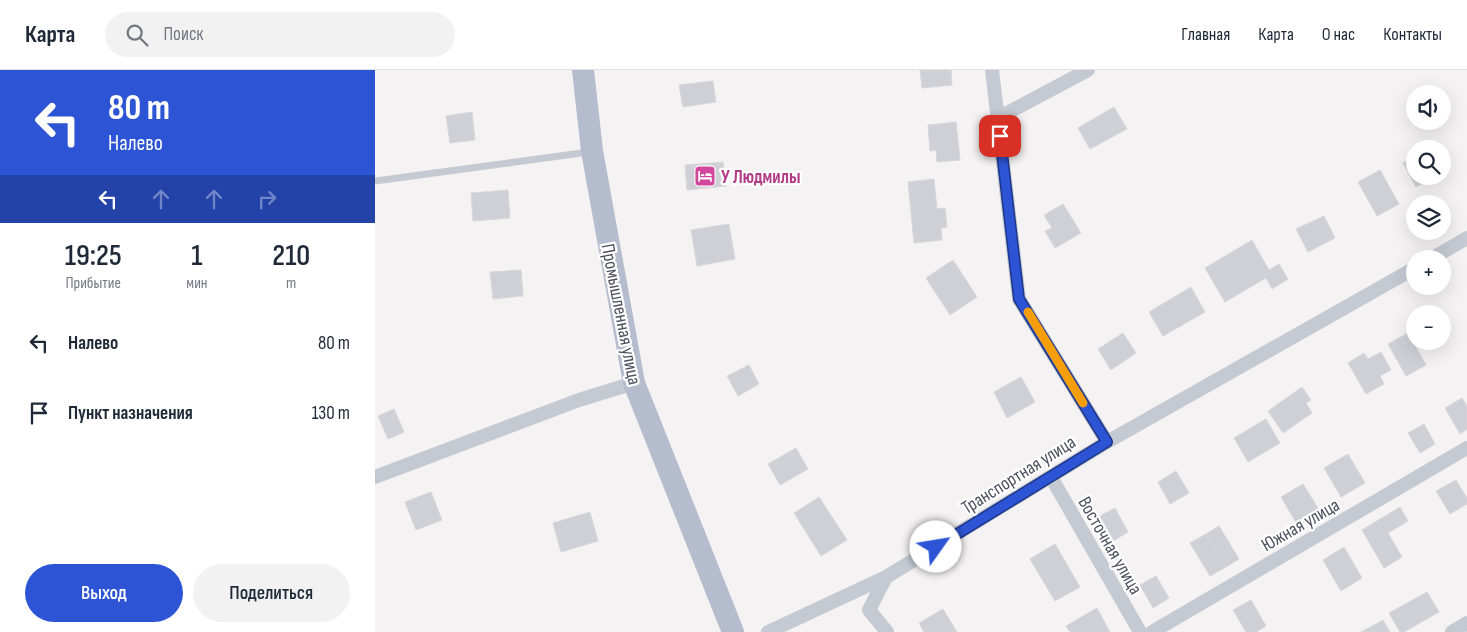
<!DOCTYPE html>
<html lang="ru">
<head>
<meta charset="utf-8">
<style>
	:root { --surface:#fff; --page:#f2f2f3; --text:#1f2937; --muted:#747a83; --line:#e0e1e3; --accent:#2c54d4 }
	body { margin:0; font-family:"Sofia Sans Condensed",sans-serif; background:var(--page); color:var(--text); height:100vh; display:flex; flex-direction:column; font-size:19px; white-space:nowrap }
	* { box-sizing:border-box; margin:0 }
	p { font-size:16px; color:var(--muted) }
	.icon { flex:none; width:28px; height:28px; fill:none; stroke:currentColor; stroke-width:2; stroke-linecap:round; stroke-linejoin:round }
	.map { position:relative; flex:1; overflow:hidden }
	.side { display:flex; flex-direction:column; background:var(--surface); width:375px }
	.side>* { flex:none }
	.guide { background:#2c54d4; color:#fff; overflow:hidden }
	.controls { position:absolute; left:1031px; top:15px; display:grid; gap:10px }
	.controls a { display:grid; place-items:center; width:45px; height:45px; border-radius:50%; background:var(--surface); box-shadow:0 5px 20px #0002; font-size:25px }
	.pin { position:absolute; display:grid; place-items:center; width:42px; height:42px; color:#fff; margin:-21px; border-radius:10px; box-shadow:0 2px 8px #0006 }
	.me { position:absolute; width:55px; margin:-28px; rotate:58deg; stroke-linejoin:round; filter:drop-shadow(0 0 4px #0008) }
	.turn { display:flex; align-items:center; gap:18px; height:105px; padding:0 25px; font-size:22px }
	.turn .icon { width:65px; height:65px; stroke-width:2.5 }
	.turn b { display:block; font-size:35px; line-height:42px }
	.lanes { display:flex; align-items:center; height:48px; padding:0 25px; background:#0003; justify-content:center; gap:25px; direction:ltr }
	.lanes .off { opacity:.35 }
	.eta { display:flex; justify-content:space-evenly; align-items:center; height:85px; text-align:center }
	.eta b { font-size:30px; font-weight:600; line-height:35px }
	.cta { display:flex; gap:10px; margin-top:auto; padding:10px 25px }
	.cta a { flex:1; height:58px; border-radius:30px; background:var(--accent); color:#fff; font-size:20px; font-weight:600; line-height:58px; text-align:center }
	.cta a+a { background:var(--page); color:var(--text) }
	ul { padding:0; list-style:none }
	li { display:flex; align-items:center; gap:15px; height:70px; padding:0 25px }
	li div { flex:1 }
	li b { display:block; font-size:19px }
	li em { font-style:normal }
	header { display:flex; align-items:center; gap:30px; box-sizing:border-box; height:70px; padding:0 25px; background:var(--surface); border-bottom:1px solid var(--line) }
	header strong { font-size:24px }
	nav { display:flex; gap:28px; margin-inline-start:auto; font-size:18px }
	.search { width:350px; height:45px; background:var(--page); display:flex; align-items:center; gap:12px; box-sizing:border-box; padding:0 18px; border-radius:28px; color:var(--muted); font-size:19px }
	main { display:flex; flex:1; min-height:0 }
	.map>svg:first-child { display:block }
	.building { fill:#cfd0d6; stroke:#d7d7dc }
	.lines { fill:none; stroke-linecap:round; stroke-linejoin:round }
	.service { stroke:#c4c9d2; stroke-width:7 }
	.minor { stroke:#c4c9d2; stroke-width:14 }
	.primary { stroke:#b5bccd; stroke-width:22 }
	.route-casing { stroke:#1d378a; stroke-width:12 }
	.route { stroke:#2c54d4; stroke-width:9 }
	.slow { stroke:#f59e0b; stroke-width:9 }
	.labels { text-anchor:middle; stroke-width:4.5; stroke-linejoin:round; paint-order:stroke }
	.hotel-label { font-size:19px; font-weight:bold; fill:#b23c85; stroke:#fff; text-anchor:start }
	.street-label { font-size:19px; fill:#4b515e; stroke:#fff }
</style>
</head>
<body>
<header>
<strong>Карта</strong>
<div class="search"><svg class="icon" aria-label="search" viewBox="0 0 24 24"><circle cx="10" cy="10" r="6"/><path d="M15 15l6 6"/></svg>Поиск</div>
<nav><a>Главная</a><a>Карта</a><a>О нас</a><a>Контакты</a></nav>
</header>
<main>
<section class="side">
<div class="guide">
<div class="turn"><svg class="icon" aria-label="left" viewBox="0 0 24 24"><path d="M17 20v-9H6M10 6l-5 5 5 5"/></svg><div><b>80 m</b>Налево</div></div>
<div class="lanes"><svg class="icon" aria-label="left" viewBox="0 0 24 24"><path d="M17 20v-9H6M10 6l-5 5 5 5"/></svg><svg class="icon off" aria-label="ahead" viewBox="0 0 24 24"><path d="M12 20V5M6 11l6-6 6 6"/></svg><svg class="icon off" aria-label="ahead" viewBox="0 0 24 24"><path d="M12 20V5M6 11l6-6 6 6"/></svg><svg class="icon off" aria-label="right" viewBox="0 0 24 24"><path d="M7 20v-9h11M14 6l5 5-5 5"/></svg></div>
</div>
<div class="eta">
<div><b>19:25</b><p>Прибытие</p></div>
<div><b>1</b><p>мин</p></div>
<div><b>210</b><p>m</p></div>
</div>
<ul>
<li><svg class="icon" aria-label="left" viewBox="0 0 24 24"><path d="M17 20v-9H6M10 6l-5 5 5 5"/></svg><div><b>Налево</b></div><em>80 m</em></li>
<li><svg class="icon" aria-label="arrive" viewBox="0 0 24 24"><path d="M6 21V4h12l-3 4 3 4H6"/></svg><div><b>Пункт назначения</b></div><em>130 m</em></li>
</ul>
<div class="cta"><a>Выход</a><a>Поделиться</a></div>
</section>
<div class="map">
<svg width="1092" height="562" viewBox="0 0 1092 562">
	<rect width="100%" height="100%" fill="#f4f2f2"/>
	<!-- building -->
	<g class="building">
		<path d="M 545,0 L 576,0 L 577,15 L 547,18 Z"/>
		<path d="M 338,11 L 341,32 L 308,37 L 304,15 Z"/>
		<path d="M 739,37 L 752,59 L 715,79 L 703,58 Z"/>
		<path d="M 97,42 L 100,70 L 75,73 L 71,46 Z"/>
		<path d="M 581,52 L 585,90 L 562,92 L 561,80 L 555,81 L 553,55 Z"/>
		<path d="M 1040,86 L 1040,106 L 1060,106 L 1041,117 L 1028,93 Z"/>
		<path d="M 348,92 L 351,116 L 312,120 L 310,95 Z"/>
		<path d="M 1005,100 L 1024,134 L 1002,146 L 983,112 Z"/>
		<path d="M 559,109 L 562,139 L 570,138 L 572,157 L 566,158 L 567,170 L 539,173 L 533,112 Z"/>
		<path d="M 133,120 L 135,148 L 98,151 L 96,123 Z"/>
		<path d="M 688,134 L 706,163 L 680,178 L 670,161 L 677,158 L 669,145 Z"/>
		<path d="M 949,146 L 960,168 L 933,182 L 921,159 Z"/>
		<path d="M 354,154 L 360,189 L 322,196 L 316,160 Z"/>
		<path d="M 877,170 L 894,200 L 904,194 L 913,209 L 897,219 L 891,208 L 850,232 L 830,198 Z"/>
		<path d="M 578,190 L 602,227 L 575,245 L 551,208 Z"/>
		<path d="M 146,200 L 148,226 L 118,229 L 115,202 Z"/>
		<path d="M 816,217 L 830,242 L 788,266 L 774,242 Z"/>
		<path d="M 748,263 L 761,283 L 736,300 L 723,279 Z"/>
		<path d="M 1033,263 L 1051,295 L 1031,306 L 1013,274 Z"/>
		<path d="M 1006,282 L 1016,300 L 1005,306 L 1009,314 L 991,324 L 973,293 L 989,283 L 993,289 Z"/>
		<path d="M 374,295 L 384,314 L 363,326 L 352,306 Z"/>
		<path d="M 646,307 L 660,332 L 632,348 L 619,322 Z"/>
		<path d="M 927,317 L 936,330 L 931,333 L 937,343 L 908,363 L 893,341 Z"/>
		<path d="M 1087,328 L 1092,336 L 1092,359 L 1085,364 L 1070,338 Z"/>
		<path d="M 19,339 L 29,362 L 13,369 L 3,346 Z"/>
		<path d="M 891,349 L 905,373 L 873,392 L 859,368 Z"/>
		<path d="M 1049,354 L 1060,374 L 1045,383 L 1033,363 Z"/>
		<path d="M 421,378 L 433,399 L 405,415 L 393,394 Z"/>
		<path d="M 973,384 L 990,413 L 966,427 L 949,398 Z"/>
		<path d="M 801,401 L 814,423 L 795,434 L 783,412 Z"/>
		<path d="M 1081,410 L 1092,428 L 1092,434 L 1075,444 L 1061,421 Z"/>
		<path d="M 928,414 L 946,443 L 923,456 L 906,427 Z"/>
		<path d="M 56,422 L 67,450 L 41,460 L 30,432 Z"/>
		<path d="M 444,427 L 472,470 L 446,486 L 419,443 Z"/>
		<path d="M 1025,437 L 1033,451 L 1013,463 L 1027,487 L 1009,498 L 987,460 Z"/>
		<path d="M 740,438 L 753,462 L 738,471 L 725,446 Z"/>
		<path d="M 215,442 L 223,471 L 186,482 L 178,453 Z"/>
		<path d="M 844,456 L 864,489 L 851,497 L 831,464 Z"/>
		<path d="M 831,464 L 851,497 L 835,506 L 815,473 Z"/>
		<path d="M 680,474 L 705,517 L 680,531 L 655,489 Z"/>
		<path d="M 969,477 L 987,508 L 966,521 L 948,490 Z"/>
		<path d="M 781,506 L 794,528 L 778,538 L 765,515 Z"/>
		<path d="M 1052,522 L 1064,542 L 1029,562 L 1025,562 L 1014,543 Z"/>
		<path d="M 876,530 L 891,556 L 881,562 L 871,562 L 858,540 Z"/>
		<path d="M 722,538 L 735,562 L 695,562 L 691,556 Z"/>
		<path d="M 568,539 L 582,562 L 549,562 L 544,553 Z"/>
		<path d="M 1008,550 L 1015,562 L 986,562 Z"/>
	</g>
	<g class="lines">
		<!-- service -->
		<path class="service" d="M 0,111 L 214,82"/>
		<!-- minor -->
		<g class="minor">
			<path d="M 617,0 L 644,229 L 732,372"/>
			<path d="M 623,48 L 713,0"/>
			<path d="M 1056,189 L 1092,168"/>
			<path d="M 0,407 L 204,330 L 259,313"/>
			<path d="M 676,407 L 765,562"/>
			<path d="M 511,507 L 494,540 L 512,562"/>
			<path d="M 393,562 L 511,507 L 732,372 L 1040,198"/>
			<path d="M 777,562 L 1092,378"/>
			<path d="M 1077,562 L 1092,553"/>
		</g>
		<!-- primary -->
		<path class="primary" d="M 208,0 L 217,81 L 259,313 L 358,562"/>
	</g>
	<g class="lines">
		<!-- route casing -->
		<g class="route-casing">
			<path id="route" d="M 561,477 L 732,372 L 644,229 L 625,66"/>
		</g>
		<!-- route -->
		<use href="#route" class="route"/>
		<!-- slow -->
		<path class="slow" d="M 653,242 L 708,333"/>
	</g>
	<!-- icons -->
	<defs>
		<g id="hotel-square" transform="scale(1.125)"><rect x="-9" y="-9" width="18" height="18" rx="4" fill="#d1479c" stroke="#fff"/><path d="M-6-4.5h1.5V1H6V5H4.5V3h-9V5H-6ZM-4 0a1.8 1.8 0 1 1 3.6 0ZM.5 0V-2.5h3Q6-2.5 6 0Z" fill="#fff"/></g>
	</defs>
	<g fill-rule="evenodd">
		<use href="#hotel-square" x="330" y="106"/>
	</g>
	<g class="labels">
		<!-- hotel labels -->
		<g class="hotel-label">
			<text x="346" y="113">У Людмилы</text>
		</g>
		<!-- street labels -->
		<g class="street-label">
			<text transform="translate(247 244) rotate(79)" y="7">Промышленная улица</text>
			<text transform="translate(643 404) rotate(-32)" y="7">Транспортная улица</text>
			<text transform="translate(925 454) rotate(-30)" y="7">Южная улица</text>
			<text transform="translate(736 475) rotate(60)" y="7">Восточная улица</text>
		</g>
	</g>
</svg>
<div class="controls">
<a><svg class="icon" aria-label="sound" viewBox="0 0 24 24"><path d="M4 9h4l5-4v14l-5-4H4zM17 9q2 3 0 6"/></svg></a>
<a><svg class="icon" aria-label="search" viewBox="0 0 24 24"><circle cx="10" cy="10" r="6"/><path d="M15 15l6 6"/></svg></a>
<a><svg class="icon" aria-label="layers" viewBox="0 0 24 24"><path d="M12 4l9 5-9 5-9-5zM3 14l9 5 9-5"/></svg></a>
<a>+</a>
<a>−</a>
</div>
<div class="pin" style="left:625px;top:66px;background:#d93025"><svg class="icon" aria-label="arrive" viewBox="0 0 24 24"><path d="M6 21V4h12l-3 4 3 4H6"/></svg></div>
<svg class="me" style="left:561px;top:477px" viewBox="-20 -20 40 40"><circle r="19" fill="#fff"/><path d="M0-13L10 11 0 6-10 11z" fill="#2c54d4"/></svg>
</div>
</main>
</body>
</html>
